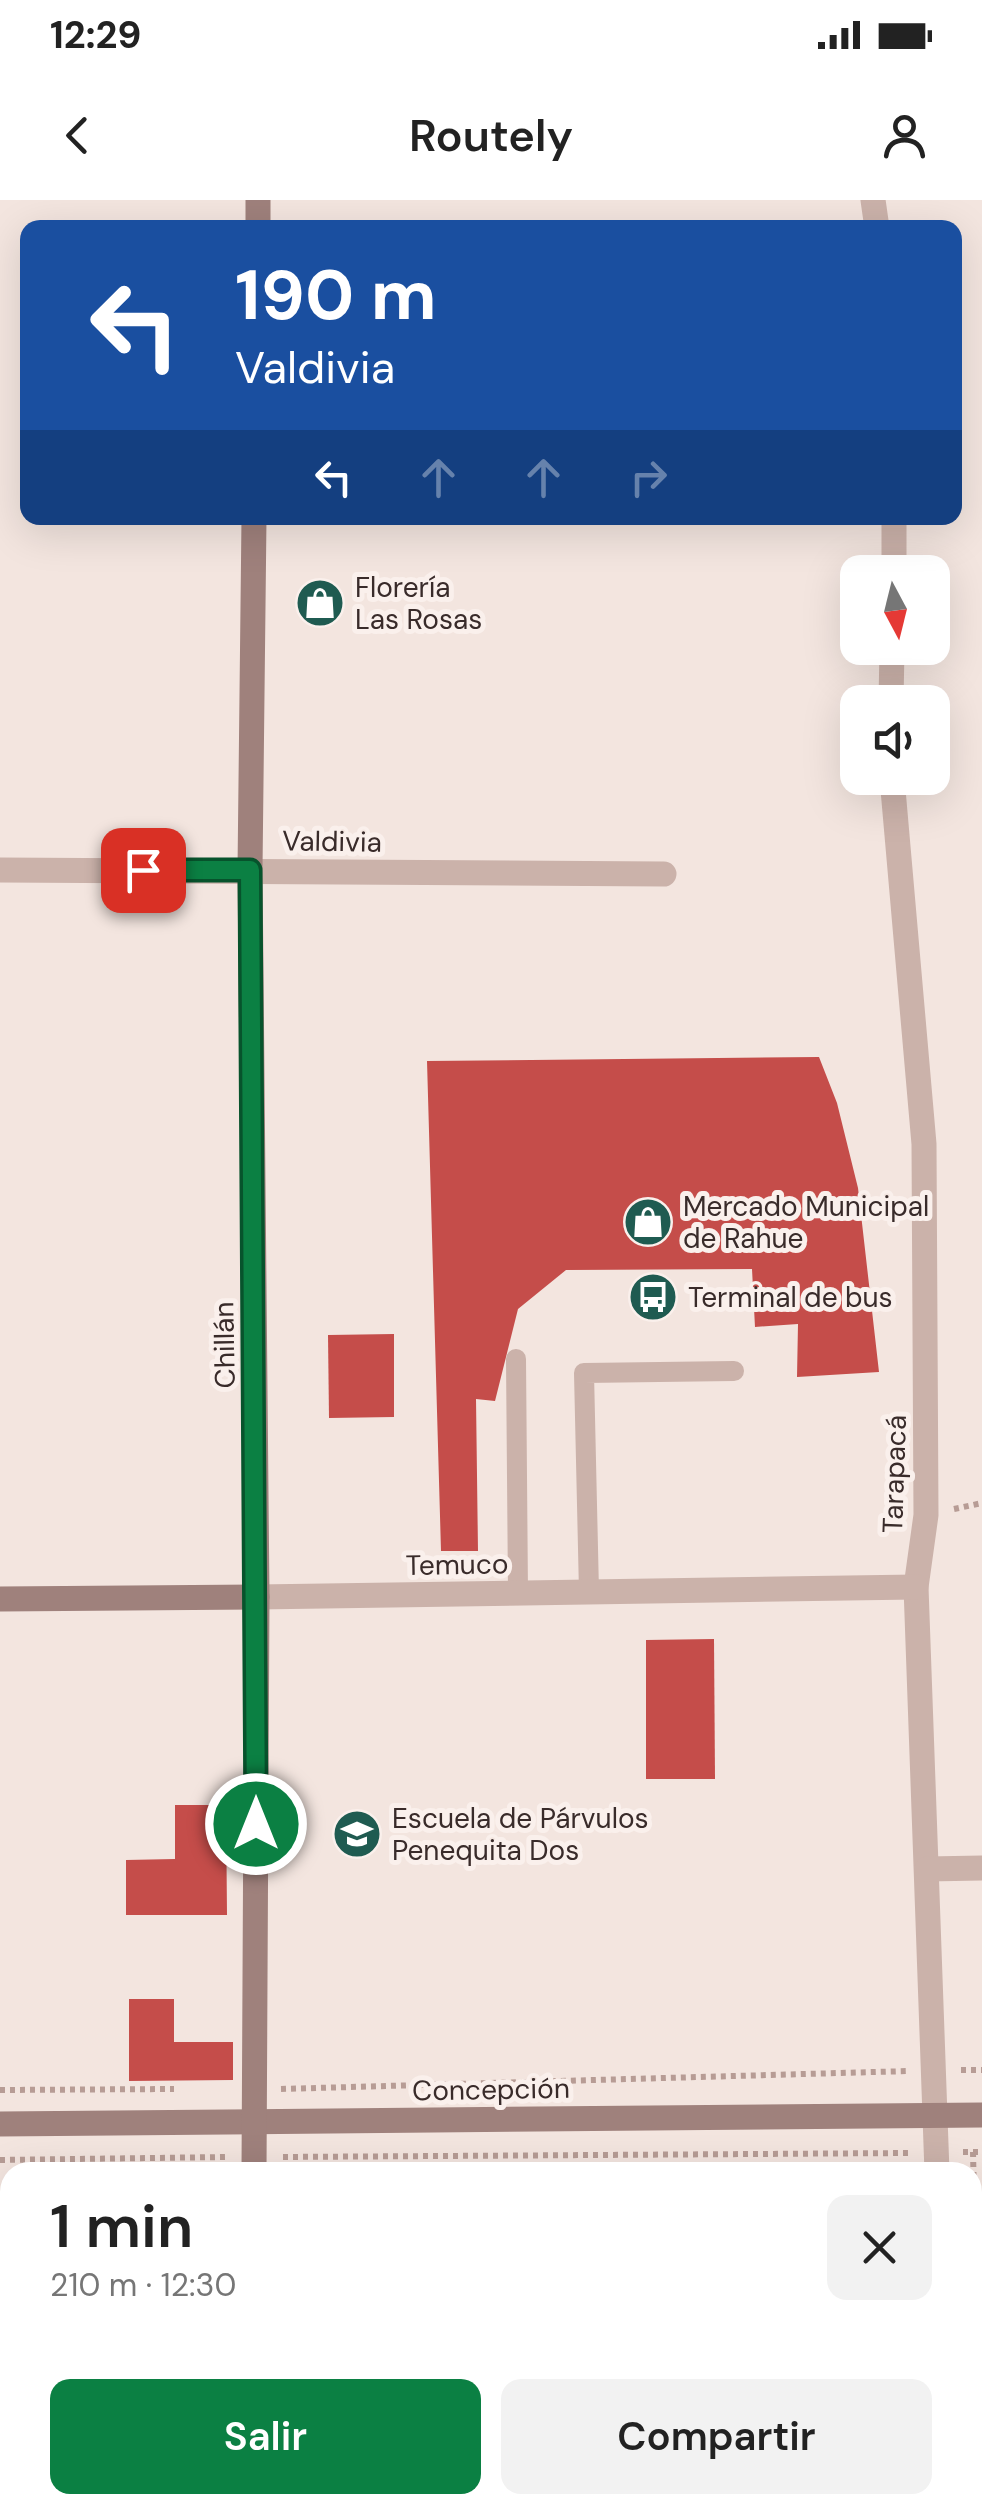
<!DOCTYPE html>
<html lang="es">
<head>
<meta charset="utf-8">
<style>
	:root { --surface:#fff; --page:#f2f2f2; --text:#222; --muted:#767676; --accent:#0b8043 }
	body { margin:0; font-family:"DM Sans",sans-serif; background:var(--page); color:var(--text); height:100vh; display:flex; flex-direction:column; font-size:38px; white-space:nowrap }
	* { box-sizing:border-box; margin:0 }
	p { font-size:32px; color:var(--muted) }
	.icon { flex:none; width:55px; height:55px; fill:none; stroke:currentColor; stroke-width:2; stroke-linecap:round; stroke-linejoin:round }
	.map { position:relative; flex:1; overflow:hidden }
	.sheet { position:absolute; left:0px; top:1962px; width:982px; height:352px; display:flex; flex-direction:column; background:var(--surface); border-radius:30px 30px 0 0; box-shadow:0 10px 40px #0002 }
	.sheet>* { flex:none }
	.hud { position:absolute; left:20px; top:20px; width:942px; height:305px; border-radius:20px; box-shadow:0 10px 40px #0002; background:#1a4fa0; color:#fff; overflow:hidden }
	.needle { width:65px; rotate:173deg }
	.buttons { position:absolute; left:840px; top:355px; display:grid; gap:20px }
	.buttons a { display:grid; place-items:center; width:110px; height:110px; border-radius:20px; background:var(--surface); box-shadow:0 10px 40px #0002; font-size:50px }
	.pin { position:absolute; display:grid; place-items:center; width:85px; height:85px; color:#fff; margin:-42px; border-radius:20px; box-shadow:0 5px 15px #0006 }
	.me { position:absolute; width:110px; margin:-55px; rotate:0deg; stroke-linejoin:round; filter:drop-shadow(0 0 8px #0008) }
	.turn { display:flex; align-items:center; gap:35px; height:210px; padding:0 50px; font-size:45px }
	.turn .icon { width:130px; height:130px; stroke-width:2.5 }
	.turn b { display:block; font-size:70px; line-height:85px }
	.lanes { display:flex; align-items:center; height:95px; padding:0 50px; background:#0003; justify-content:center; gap:50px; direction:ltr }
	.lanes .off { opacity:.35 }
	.round { display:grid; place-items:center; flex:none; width:105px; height:105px; border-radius:20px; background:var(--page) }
	.head { display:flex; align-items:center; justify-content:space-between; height:170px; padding:0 50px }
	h1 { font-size:60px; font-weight:600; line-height:75px }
	.cta { display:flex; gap:20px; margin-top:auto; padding:20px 50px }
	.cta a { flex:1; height:115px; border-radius:20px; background:var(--accent); color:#fff; font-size:40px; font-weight:600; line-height:115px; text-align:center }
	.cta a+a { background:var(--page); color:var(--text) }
	.status { display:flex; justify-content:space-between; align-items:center; height:70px; padding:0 50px; background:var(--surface); direction:ltr }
	.status svg { height:28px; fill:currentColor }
	header { display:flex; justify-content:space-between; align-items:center; height:130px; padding:0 50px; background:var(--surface); font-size:45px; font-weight:600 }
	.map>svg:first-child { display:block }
	.green { fill:#bec29f }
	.building { fill:#c54d4a }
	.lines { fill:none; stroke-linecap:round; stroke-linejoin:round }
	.path { stroke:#b79c95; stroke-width:6; stroke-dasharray:5 5; stroke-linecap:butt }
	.lane { stroke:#cbb2aa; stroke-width:20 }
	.street { stroke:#cbb2aa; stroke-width:25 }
	.secondary { stroke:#9f817c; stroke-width:25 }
	.route-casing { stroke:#07532c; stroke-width:25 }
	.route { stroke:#0b8043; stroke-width:18 }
	.labels { text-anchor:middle; stroke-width:10; stroke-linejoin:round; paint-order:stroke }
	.poi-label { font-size:28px; fill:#392b2a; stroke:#faf0ec; text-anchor:start }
	.street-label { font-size:28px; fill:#392b2a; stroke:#faf0ec }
</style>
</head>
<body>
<div class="status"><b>12:29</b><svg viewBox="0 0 49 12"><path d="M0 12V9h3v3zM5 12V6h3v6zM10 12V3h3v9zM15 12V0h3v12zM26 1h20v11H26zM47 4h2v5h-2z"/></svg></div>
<header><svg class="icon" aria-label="back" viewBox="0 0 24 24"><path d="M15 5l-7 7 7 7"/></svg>Routely<svg class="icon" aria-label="person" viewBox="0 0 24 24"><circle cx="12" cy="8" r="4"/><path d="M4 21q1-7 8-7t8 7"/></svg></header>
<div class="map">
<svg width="982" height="2313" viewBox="0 0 982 2313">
	<rect width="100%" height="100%" fill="#f3e5df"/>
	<!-- green -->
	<rect class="green" x="574" y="2305" width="90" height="8"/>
	<!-- building -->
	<g class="building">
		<path d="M 819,857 L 837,903 L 858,988 L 879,1172 L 797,1177 L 798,1124 L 755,1127 L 752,1069 L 566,1070 L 518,1109 L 495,1201 L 476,1199 L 478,1351 L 441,1351 L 427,861 Z"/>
		<path d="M 394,1134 L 394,1217 L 329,1218 L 328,1135 Z"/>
		<path d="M 714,1439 L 715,1579 L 646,1579 L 646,1440 Z"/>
		<path d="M 175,1605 L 226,1605 L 227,1715 L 126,1715 L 126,1660 L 175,1659 Z"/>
		<path d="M 129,1799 L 174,1799 L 174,1842 L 233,1842 L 233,1880 L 129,1881 Z"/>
		<rect x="0" y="2018" width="10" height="286"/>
		<rect x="15" y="2305" width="170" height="8"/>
		<rect x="371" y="2305" width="99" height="8"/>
	</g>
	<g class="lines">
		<!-- path -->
		<g class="path">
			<path d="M 954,1309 L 982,1303"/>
			<path d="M 961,1870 L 982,1870"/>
			<path d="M 281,1889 L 909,1871"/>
			<path d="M 0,1890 L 174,1889"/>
			<path d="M 963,1952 L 982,1952"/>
			<path d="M 973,1952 L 981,2313"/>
			<path d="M 283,1957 L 911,1953"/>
			<path d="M 0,1960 L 226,1957"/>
		</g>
		<!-- lane -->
		<g class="lane">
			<path d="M 516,1159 L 518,1393"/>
			<path d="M 589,1392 L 584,1173 L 734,1171"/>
		</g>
		<!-- street -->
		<g class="street">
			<path d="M 873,0 L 877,28"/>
			<path d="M 894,372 L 894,318"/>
			<path d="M 891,502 L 892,448"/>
			<path d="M 892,578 L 924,944 L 926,1315 L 916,1387 L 937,1972"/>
			<path d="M 0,670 L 664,674"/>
			<path d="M 257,1397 L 916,1387"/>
			<path d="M 927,1669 L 982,1668"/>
			<path d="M 946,2305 L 946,2313"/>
		</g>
		<!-- secondary -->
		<g class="secondary">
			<path d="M 258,28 L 258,0"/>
			<path d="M 0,1399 L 257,1397"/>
			<path d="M 0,1924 L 982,1915"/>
			<path d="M 254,1972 L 257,1397 L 250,670 L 254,318"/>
			<path d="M 253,2313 L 253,2305"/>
		</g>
	</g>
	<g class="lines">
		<!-- route casing -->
		<g class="route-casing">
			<path id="route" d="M 143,670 L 250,670 L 256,1624"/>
		</g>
		<!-- route -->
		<use href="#route" class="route"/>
	</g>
	<!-- icons -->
	<defs>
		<g id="shop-disc" transform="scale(2.5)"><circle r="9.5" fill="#1f5b51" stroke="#faf0ec"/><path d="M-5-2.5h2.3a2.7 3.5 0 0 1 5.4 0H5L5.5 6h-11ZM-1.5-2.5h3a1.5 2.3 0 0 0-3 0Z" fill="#fff"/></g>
		<g id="bus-disc" transform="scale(2.5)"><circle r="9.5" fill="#1f5b51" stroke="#faf0ec"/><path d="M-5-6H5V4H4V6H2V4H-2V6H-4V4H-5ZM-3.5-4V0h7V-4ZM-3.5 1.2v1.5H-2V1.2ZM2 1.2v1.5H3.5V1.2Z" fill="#fff"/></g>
		<g id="school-disc" transform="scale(2.5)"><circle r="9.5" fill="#1f5b51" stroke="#faf0ec"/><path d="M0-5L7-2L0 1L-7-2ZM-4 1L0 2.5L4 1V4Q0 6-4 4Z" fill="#fff"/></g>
	</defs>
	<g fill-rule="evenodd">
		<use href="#shop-disc" x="320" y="403"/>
		<use href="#shop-disc" x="648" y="1022"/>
		<use href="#bus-disc" x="653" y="1097"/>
		<use href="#school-disc" x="357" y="1634"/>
	</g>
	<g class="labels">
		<!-- poi labels -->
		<g class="poi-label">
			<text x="355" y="397">Florería<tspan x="355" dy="32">Las Rosas</tspan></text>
			<text x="683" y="1016">Mercado Municipal<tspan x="683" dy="32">de Rahue</tspan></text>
			<text x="688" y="1107">Terminal de bus</text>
			<text x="392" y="1628">Escuela de Párvulos<tspan x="392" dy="32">Penequita Dos</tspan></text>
		</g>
		<!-- street labels -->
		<g class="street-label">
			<text transform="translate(332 641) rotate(1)" y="10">Valdivia</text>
			<text transform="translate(224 1145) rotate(-91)" y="10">Chillán</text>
			<text transform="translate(894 1274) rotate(-88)" y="10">Tarapacá</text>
			<text transform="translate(457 1364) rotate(-1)" y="10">Temuco</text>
			<text transform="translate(491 1889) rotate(-1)" y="10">Concepción</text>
		</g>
	</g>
</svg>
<div class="buttons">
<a><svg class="needle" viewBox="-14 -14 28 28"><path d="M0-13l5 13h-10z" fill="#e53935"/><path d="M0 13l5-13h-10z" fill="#767676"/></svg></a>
<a><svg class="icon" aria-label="sound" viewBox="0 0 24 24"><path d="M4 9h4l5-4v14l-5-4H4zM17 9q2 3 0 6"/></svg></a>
</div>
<div class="pin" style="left:143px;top:670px;background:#d93025"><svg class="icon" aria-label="arrive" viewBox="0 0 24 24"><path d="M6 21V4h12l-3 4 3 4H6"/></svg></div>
<svg class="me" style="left:256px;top:1624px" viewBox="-20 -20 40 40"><circle r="17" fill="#0b8043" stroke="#fff" stroke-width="3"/><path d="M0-11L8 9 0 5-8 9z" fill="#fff"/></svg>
<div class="hud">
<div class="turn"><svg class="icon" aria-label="left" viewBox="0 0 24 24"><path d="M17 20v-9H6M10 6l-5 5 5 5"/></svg><div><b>190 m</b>Valdivia</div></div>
<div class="lanes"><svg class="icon" aria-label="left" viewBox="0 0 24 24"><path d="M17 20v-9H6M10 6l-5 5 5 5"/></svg><svg class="icon off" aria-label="ahead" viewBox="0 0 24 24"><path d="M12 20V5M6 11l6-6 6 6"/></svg><svg class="icon off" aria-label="ahead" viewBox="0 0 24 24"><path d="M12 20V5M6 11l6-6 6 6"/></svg><svg class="icon off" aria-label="right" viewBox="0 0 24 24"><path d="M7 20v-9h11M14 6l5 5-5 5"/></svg></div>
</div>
<section class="sheet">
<div class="head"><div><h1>1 min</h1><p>210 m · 12:30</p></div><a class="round"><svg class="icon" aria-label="close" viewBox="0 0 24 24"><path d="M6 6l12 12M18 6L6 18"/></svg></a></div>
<div class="cta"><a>Salir</a><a>Compartir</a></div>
</section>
</div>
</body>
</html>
